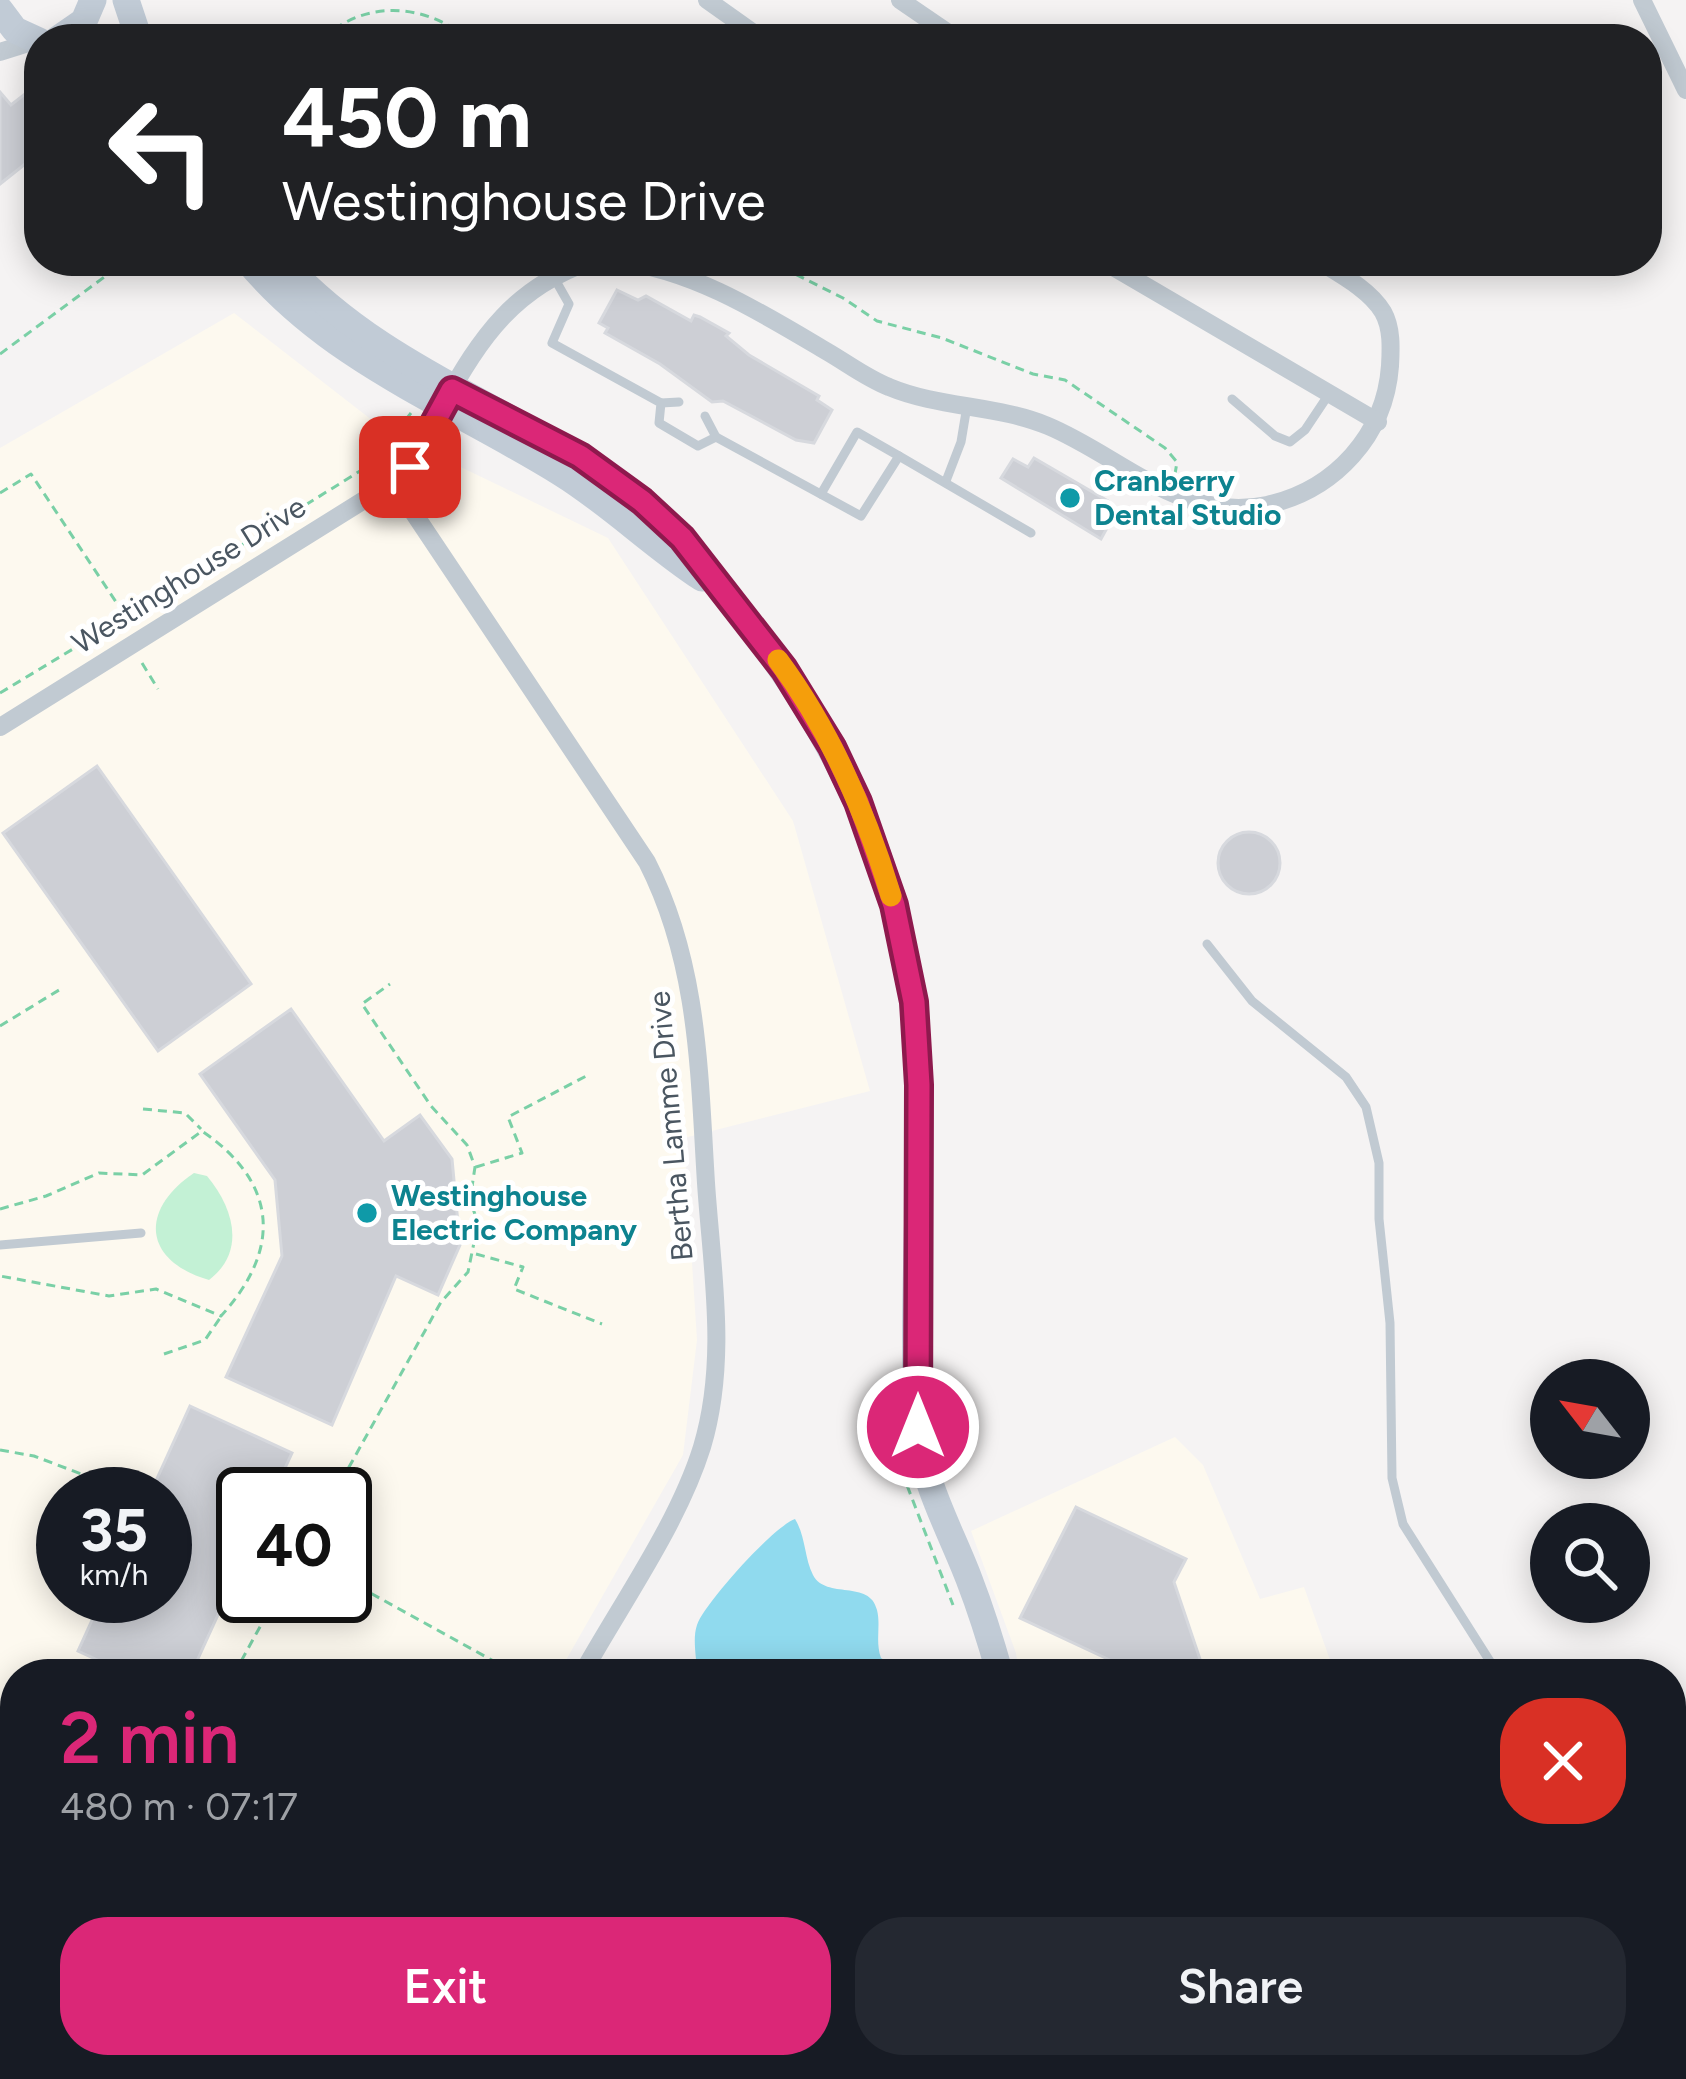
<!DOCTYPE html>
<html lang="en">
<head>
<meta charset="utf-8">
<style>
	:root { --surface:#171b24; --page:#242831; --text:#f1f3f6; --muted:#9ea1a6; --accent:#db2777 }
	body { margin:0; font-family:Figtree,sans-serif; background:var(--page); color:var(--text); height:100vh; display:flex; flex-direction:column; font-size:45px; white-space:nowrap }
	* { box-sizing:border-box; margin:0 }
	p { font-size:39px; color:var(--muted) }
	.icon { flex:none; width:66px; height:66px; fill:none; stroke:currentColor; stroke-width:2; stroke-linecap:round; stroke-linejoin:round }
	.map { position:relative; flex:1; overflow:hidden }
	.side { position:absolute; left:0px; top:1659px; width:1686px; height:420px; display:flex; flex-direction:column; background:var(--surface); border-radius:48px 48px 0 0; box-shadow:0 6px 30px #0003 }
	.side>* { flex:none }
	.top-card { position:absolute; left:24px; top:24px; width:1638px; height:252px; border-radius:48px; box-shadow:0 6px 30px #0003; background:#202124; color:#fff; overflow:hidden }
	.needle { width:78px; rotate:301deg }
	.fabs { position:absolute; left:1530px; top:1359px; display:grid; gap:24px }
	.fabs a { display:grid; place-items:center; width:120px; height:120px; border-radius:50%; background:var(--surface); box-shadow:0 6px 30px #0003; font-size:60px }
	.speed { position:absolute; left:36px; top:1467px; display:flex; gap:24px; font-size:60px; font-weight:700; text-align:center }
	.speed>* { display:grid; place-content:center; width:156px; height:156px; border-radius:50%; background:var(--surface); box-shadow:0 6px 30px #0003; line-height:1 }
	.speed small { font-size:30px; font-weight:400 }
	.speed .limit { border:6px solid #111; border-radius:18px; background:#fff; color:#111 }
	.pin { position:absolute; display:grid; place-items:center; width:102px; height:102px; color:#fff; margin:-51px; border-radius:24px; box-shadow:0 6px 18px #0006 }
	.me { position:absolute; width:132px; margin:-66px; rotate:0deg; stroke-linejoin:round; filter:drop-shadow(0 0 9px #0008) }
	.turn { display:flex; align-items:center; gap:42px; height:252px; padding:0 60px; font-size:54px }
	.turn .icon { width:156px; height:156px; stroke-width:2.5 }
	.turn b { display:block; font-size:84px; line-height:102px }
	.round { display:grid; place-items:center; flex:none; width:126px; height:126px; border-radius:48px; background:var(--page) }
	.head { display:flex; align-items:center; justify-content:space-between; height:204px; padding:0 60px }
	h1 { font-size:72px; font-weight:600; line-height:90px; color:var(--accent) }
	.cta { display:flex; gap:24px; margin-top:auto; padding:24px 60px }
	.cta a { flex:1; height:138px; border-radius:48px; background:var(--accent); color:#fff; font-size:48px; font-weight:600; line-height:138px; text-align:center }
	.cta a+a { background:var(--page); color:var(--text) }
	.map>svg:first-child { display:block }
	.commercial { fill:#fdf9ef; fill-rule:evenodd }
	.green { fill:#c3f1d5 }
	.water { fill:#90daee }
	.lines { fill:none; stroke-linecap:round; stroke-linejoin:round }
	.stream { stroke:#90daee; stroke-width:6 }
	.building { fill:#cdcfd5; stroke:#d7d9de; stroke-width:3 }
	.path { stroke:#7ad0a6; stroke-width:3; stroke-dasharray:9 6; stroke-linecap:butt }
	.lane { stroke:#c1cad2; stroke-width:9 }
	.street { stroke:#c1cad2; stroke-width:18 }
	.secondary { stroke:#c1cbd6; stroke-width:27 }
	.route-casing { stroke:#8e194d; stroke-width:30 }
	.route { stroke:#db2777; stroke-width:21 }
	.slow { stroke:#f59e0b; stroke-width:21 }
	.culture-dot { fill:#0f9aa8; stroke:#fff; stroke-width:4.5 }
	.labels { text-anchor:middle; stroke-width:10; stroke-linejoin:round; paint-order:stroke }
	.culture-label { font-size:30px; font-weight:bold; fill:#0d838f; stroke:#fff; text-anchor:start }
	.street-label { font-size:30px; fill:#4a5661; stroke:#fff }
</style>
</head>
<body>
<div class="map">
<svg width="1686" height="2079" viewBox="0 0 1686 2079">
	<rect width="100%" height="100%" fill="#f5f3f3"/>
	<!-- commercial -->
	<g class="commercial">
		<path d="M 234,313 L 386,431 L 608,538 L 793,821 L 870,1091 L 684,1138 L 697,1340 L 683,1455 L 558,1674 L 15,1674 L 15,2064 L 709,2064 L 717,2079 L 24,2079 L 0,2056 L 0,448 ZM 63,1494 L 165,1494 L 165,1596 L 63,1596 ZM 243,1494 L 345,1494 L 345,1596 L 243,1596 Z"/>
		<path d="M 1175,1437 L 1203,1465 L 1260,1599 L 1304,1587 L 1335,1674 L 1019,1674 L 1016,1653 L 971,1531 Z"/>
	</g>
	<!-- green -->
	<path class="green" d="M 194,1173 L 207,1176 C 233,1207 247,1251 209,1280 C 143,1261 139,1210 194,1173 Z"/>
	<!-- water -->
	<path class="water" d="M 795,1519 C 806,1537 804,1557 813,1575 C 826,1600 870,1579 877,1610 C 881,1626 875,1641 881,1658 L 907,1674 L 697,1674 C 697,1660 692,1639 697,1625 C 704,1604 774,1526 795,1519 Z"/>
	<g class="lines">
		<!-- stream -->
		<g class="stream">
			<path d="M 832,2064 L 839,2079"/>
			<path d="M 934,2079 L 936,2064"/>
		</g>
	</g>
	<!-- building -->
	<g class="building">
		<path d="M 39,83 L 39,153 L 0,184 L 0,92 L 11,105 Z"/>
		<path d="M 617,290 L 638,300 L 646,296 L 691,321 L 694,315 L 700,317 L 729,333 L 726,336 L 749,355 L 819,396 L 817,400 L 832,410 L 814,443 L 796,440 L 723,401 L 712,402 L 660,364 L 605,333 L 608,328 L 599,323 Z"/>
		<path d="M 1034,458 L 1108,501 L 1101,512 L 1112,519 L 1101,539 L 1001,478 L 1013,459 L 1028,467 Z"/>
		<path d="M 97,766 L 251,984 L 158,1051 L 3,833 Z"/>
		<circle cx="1249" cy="863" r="31"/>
		<path d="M 291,1009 L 384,1141 L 420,1115 L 452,1159 L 460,1245 L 438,1295 L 396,1276 L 332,1425 L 226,1377 L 282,1256 L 275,1180 L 200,1074 Z"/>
		<path d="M 190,1406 L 292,1453 L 273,1494 L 243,1494 L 243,1560 L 191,1674 L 128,1674 L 78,1651 L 103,1596 L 165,1596 L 165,1494 L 150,1494 Z"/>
		<path d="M 1076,1507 L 1186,1559 L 1174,1582 L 1205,1674 L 1118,1674 L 1114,1662 L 1020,1618 Z"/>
		<path d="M 352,2064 L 485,2064 L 486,2072 L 444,2079 L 354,2079 Z"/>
	</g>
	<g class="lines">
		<!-- path -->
		<g class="path">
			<path d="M 323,39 C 363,0 424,2 468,39"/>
			<path d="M 769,261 L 843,298 L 877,321 L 942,338 L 1033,374 L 1065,380 L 1165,448 L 1177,462 L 1175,474"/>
			<path d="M 0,354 L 126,261"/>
			<path d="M 0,493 L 31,474 L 126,617 L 368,466 L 411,413"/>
			<path d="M 142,663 L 158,689"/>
			<path d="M 0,693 L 126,617"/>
			<path d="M 0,1026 L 64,987"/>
			<path d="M 143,1109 L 185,1113 L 201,1129"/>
			<path d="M 476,1167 L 522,1153 L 508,1117 L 590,1074"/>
			<path d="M 0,1209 L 46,1196 L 99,1173 L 142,1175 L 202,1131 C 278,1183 282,1249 221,1316 L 156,1289 L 109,1296 L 0,1276"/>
			<path d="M 476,1254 L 523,1267 L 514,1289 L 602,1324"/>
			<path d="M 164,1354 L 205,1340 L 220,1318"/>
			<path d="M 893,1398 L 895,1454 L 953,1605"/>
			<path d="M 0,1450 L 34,1456 L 105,1483"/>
			<path d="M 334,1494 L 441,1302 L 468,1272 L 478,1223 L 470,1200 L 475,1167 L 467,1145 L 431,1106 L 362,1004 L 390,984"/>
			<path d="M 345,1579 L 517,1674"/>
			<path d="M 234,1674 L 277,1596"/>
			<path d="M 0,1752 L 15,1760"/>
			<path d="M 0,1990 L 15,1979"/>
			<path d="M 657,2064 L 667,2079"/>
			<path d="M 1141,2064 L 1158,2079"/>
		</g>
		<!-- lane -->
		<g class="lane">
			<path d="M 555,261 L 552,274 L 569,304 L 552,343 L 661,403 L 659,423 L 698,446 L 716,437 L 861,516 L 899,456 L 1031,533"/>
			<path d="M 1232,399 L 1275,436 L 1290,442 L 1305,430 L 1329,394"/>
			<path d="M 661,403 L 679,402"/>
			<path d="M 705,416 L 716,437"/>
			<path d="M 946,481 L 961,442 L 967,406"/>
			<path d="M 821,494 L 857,432 L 899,456"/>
			<path d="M 1207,944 L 1252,1001 L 1346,1077 L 1366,1107 L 1379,1163 L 1379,1219 L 1390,1323 L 1392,1478 L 1403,1524 L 1498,1674"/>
			<path d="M 0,1245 L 141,1233"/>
			<path d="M 1671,1832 L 1686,1818"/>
		</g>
		<!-- street -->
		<g class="street">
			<path d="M 707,0 L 762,39"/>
			<path d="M 900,0 L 957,39"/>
			<path d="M 1642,0 L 1686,90"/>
			<path d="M 0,52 L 35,41"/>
			<path d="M 617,261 C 692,269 762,313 826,351 C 847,363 866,378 889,387 C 939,408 998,405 1048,426 C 1120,456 1181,523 1267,505 C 1335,490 1385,435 1390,366 C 1391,348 1392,328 1383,312 C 1370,290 1340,274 1319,261"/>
			<path d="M 1103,261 L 1378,422"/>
			<path d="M 393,482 L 647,862 C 699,964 699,1072 706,1183 C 712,1272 728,1360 702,1447 C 678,1524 621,1604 582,1674"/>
			<path d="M 0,727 L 393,482 C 417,459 428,434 443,405 C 481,336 515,287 591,261"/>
			<path d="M 0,1722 L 15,1730"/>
			<path d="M 0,2021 L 15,2008"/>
			<path d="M 1658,2064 L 1665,2079"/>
		</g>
		<!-- secondary -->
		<g class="secondary">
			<path d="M 126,0 L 139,39"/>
			<path d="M 0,10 L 15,30 L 39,41"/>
			<path d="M 58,39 L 84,21 L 93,0"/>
			<path d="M 248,261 C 332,362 452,405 561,473 C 611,504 653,546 702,578"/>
			<path d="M 282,261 C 399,390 565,419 681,538 C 699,555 709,576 725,595 C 831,721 904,869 916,1036 C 925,1165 910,1296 918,1425 C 921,1480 950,1529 969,1579 C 981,1610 991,1642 1000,1674"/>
			<path d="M 1040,2064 L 1041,2079"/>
		</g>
	</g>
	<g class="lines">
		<!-- route casing -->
		<g class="route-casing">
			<path id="route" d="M 410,467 L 452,390 L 580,456 L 642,501 L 682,538 L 784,669 L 832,747 L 858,802 L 894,905 L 914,1002 L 919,1085 L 918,1427"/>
		</g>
		<!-- route -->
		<use href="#route" class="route"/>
		<!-- slow -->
		<path class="slow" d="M 778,660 C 830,730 866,813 891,896"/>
	</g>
	<!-- markers -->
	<g class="culture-dot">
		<circle cx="1070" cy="498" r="12"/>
		<circle cx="367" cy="1213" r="12"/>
	</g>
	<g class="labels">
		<!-- culture labels -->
		<g class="culture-label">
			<text x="1094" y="491">Cranberry<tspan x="1094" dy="34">Dental Studio</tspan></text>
			<text x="391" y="1206">Westinghouse<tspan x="391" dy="34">Electric Company</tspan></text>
		</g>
		<!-- street labels -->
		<g class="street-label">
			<text transform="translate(189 575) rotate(-32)" y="10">Westinghouse Drive</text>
			<text transform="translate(671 1126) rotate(-95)" y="10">Bertha Lamme Drive</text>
		</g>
	</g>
</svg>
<div class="fabs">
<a><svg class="needle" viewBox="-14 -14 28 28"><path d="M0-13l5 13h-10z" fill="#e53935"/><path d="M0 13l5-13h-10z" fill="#9ea1a6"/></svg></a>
<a><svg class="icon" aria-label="search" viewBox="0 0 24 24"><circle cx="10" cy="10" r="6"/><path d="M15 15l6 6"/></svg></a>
</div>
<div class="speed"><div>35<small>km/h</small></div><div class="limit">40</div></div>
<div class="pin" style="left:410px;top:467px;background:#d93025"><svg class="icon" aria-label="arrive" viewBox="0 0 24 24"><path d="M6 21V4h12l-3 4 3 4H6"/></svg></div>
<svg class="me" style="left:918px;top:1427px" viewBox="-20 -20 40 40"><circle r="17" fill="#db2777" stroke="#fff" stroke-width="3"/><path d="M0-11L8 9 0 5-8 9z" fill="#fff"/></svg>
<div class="top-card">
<div class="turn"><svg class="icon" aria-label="left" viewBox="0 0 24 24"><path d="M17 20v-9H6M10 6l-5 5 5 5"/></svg><div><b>450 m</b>Westinghouse Drive</div></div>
</div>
<section class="side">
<div class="head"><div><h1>2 min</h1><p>480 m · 07:17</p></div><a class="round" style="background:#d93025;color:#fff"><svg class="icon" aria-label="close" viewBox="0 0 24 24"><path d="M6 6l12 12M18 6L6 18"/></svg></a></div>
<div class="cta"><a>Exit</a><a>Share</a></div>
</section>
</div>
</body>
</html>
